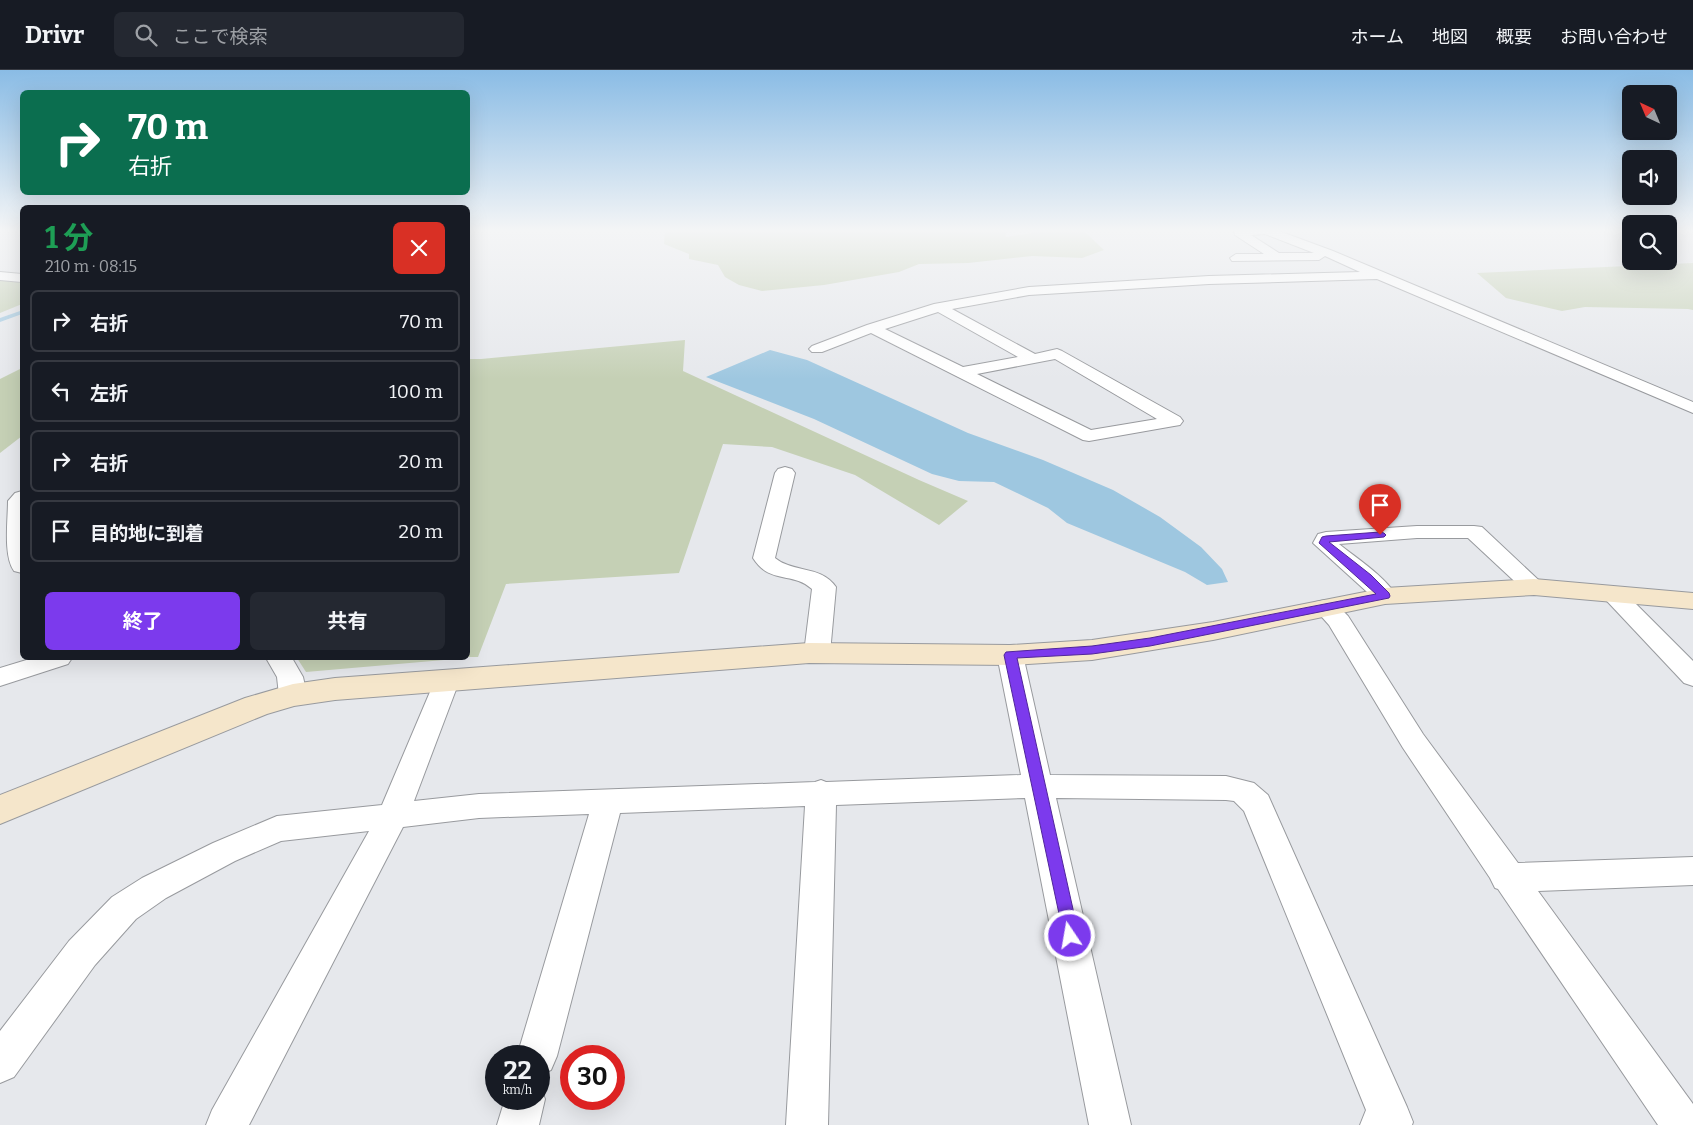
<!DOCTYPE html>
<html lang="ja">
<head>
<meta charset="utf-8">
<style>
	:root { --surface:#171b24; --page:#242831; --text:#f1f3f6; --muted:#9ea1a6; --line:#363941; --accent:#7c3aed }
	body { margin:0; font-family:Bitter,"Noto Sans JP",serif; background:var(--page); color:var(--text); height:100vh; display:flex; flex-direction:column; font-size:19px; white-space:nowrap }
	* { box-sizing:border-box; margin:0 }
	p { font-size:16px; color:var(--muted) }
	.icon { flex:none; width:28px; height:28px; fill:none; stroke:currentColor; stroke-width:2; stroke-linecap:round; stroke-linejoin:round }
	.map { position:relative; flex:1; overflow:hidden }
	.panel { position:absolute; left:20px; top:135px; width:450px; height:455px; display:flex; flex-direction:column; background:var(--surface); border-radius:8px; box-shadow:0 5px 20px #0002 }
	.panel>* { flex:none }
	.banner { position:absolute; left:20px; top:20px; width:450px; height:105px; border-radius:8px; box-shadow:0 5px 20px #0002; background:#0b6e4f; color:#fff; overflow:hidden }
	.needle { width:32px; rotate:316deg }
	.fabs { position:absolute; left:1622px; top:15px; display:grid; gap:10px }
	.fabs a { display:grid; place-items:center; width:55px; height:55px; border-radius:8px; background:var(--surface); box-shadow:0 5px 20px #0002; font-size:25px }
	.speed { position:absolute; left:485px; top:975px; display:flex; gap:10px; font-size:25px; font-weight:700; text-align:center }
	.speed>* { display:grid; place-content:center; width:65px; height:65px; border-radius:50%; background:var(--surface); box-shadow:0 5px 20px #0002; line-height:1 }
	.speed small { font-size:12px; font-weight:400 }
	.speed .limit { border:8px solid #d22; background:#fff; color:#111 }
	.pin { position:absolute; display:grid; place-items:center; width:42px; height:42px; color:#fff; margin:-51px -21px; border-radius:50% 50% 50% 0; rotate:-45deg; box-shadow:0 0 5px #0007 }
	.pin .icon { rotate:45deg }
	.me { position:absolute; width:55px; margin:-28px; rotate:348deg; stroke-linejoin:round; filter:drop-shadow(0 0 4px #0008) }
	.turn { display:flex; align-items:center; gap:18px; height:105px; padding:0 25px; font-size:22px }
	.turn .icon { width:65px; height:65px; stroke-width:2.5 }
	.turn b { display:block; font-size:35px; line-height:42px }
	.round { display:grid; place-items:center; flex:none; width:52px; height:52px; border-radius:8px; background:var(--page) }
	.headline { display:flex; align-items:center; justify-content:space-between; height:85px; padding:0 25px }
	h1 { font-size:30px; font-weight:700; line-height:38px; color:#1e9e55 }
	.action { display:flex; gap:10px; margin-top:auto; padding:10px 25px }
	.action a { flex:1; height:58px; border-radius:8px; background:var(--accent); color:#fff; font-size:20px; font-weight:700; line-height:58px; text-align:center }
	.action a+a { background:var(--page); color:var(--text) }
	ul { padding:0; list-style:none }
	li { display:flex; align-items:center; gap:15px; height:62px; margin:0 10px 8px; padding:0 15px; border:2px solid var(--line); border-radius:8px }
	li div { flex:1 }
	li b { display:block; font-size:19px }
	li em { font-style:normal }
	header { display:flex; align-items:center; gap:30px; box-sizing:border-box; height:70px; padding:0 25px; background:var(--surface); border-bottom:1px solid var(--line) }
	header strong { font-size:24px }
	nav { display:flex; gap:28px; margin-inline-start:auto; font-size:18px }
	.search { width:350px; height:45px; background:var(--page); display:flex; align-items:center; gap:12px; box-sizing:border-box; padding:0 18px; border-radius:8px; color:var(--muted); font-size:19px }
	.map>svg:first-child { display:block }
	.green { fill:#c5d0b5 }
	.water { fill:#9ec7e0 }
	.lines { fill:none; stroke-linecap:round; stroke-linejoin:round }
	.stream { fill:#9ec7e0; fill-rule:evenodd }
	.street-casing { stroke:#989a9e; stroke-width:2 }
	.secondary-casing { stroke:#989a9e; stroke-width:2 }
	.street { fill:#fff; fill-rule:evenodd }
	.secondary { fill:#f5e6cb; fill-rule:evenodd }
	.route { fill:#7c3aed; stroke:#51269a }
</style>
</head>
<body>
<header>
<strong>Drivr</strong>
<div class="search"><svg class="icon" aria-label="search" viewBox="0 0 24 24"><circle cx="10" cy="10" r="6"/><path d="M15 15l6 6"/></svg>ここで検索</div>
<nav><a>ホーム</a><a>地図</a><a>概要</a><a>お問い合わせ</a></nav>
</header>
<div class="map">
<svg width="1693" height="1055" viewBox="0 0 1693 1055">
	<rect width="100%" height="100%" fill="#e6e8ec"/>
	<!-- green -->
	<g class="green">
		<path d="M 665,161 L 1005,161 L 1006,167 L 1045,161 L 1084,161 L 1104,180 L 1082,188 L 1032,186 L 968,193 L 919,194 L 899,202 L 824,215 L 762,221 L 739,215 L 725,207 L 718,195 L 689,189 L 689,184 L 664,174 Z"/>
		<path d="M 22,191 L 22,234 L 0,243 L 0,211 L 20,204 L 20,192 Z"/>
		<path d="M 1693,193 L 1693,240 L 1688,239 L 1585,237 L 1562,241 L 1506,228 L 1477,203 Z"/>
		<path d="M 685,270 L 683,301 L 919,410 L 968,431 L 939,455 L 855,405 L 772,377 L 723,374 L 679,503 L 506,514 L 478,587 L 468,587 L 468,289 L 481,289 Z"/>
		<path d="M 22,298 L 22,366 L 0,383 L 0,309 Z"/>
		<path d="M 297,588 L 467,588 L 306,602 Z"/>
	</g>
	<!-- water -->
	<path class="water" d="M 770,280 L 807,290 L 968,363 L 1043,390 L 1113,420 L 1160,447 L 1201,477 L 1222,499 L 1228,512 L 1207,515 L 1185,502 L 1067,453 L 1048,438 L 994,412 L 959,411 L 932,404 L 814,349 L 706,307 Z"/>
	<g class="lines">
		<!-- stream -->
		<path class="stream" d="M 20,241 L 22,241 L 22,244 L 0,252 L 0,248 Z"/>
		<!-- street casing -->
		<g class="street-casing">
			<g id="street">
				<path d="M 1234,161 L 1279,161 L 1333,181 L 1693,332 L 1693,343 L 1377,209 L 1209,214 L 1029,225 L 952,239 L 1035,284 L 1057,279 L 1062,281 L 1180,347 L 1183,351 L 1180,355 L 1174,356 L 1089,371 L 1083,370 L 871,263 L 822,282 L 812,282 L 809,279 L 812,276 L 867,255 L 934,234 L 1029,217 L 1209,206 L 1360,202 L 1325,186 L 1319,190 L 1232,191 L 1230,188 L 1236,184 L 1264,184 L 1235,165 ZM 1265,164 L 1314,183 L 1279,183 L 1251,165 ZM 938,242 L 1018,287 L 963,297 L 885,259 ZM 1055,289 L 1157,349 L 1091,360 L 977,304 Z"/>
				<path d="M 0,202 L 22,204 L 22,212 L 0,210 Z"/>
				<path d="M 785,397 L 792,399 L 795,403 L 775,488 C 793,503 821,495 836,517 L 830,583 L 826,589 L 817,591 L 808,589 L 804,583 L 812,519 C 792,501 770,515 753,488 L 775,403 L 778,399 Z"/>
				<path d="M 22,421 L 22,503 L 14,501 C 3,486 8,450 8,431 L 15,423 Z"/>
				<path d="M 1417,456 L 1474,456 L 1482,457 L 1546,517 L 1542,522 L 1534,524 L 1526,522 L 1468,468 L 1417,468 L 1339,474 C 1359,490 1383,505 1397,526 L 1393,531 L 1385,533 L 1377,531 L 1313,473 L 1318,464 L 1326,462 Z"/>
				<path d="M 1613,517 L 1621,519 L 1693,591 L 1693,616 L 1684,613 L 1605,529 L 1601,524 L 1605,519 Z"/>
				<path d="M 1325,530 L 1334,532 L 1348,546 L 1423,664 L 1518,793 L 1693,787 L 1693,815 L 1538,821 L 1693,1034 L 1693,1055 L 1658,1055 L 1498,819 L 1495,818 L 1490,808 L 1403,678 L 1329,555 L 1313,537 L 1316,532 Z"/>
				<path d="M 1010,577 L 1019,579 L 1023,585 L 1050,705 L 1226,706 L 1254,713 L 1268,725 L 1407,1037 L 1413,1052 L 1412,1055 L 1360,1055 L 1366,1040 L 1244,741 L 1234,731 L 1226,730 L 1056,728 L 1131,1055 L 1089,1055 L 1025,728 L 836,735 L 828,1055 L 786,1055 L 805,736 L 620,743 L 557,986 L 551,1000 L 539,1005 L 539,986 L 517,986 L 589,744 L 479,748 L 403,757 L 249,1055 L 206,1055 L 212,1040 L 369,761 L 281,771 L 235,791 L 166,828 L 136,849 L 95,895 L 14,1007 L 0,1013 L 0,961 L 69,871 L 112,827 L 142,808 L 213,773 L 277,746 L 382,735 L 438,603 L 447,600 L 456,603 L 460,609 L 414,731 L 479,724 L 815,712 L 821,710 L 826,712 L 1021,705 L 997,585 L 1001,579 Z"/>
				<path d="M 33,588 L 72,588 L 68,594 L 0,616 L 0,598 Z"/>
				<path d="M 266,588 L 292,588 L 303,607 L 307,625 L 303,632 L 293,634 L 283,632 L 279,625 L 277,607 Z"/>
				<path d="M 539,1014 L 545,1029 L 539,1055 L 497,1055 L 505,1029 L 539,1029 Z"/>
			</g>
		</g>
		<!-- secondary casing -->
		<g class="secondary-casing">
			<path id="secondary" d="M 1534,509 L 1693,523 L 1693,539 L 1534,525 L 1385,534 L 1213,570 L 1092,590 L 1010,595 L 809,593 L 335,630 L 294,636 L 267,644 L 0,754 L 0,725 L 245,628 L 293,614 L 335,608 L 809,573 L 1010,575 L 1092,570 L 1213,552 L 1385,518 Z"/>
		</g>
		<!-- street -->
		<use href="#street" class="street"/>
		<!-- secondary -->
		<use href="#secondary" class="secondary"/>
	</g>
	<!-- sky -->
	<linearGradient id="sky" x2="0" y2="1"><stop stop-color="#8abce5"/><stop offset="0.52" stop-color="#f4f5f6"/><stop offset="1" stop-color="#f4f5f6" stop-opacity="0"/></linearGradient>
	<rect width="1693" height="309" fill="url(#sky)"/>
	<!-- route -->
	<path class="route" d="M 1380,462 L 1384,463 L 1386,465 L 1384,467 L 1329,472 L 1371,505 L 1389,523 L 1390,526 L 1389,528 L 1150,576 L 1092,584 L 1017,588 L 1079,866 L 1076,872 L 1070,874 L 1065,872 L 1004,585 L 1006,582 L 1092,576 L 1150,568 L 1376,524 L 1319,473 L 1322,467 L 1326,466 Z"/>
</svg>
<div class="fabs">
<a><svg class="needle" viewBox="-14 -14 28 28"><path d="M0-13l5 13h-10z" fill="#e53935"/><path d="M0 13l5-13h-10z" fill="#9ea1a6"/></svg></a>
<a><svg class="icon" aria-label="sound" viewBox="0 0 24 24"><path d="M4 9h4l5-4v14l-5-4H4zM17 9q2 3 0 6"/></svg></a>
<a><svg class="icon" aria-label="search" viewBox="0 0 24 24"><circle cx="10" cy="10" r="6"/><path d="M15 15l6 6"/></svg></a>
</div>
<div class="speed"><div>22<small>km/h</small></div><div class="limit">30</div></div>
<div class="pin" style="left:1380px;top:465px;background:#d93025"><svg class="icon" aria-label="arrive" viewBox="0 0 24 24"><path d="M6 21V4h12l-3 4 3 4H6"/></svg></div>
<svg class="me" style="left:1070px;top:866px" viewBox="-20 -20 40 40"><circle r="17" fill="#7c3aed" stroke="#fff" stroke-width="3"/><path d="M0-11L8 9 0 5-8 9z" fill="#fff"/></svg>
<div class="banner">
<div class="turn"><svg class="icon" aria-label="right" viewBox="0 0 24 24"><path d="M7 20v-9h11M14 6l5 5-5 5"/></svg><div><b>70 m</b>右折</div></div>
</div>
<section class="panel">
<div class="headline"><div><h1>1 分</h1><p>210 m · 08:15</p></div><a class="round" style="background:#d93025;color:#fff"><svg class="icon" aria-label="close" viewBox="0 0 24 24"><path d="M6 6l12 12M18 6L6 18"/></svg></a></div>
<ul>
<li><svg class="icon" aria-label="right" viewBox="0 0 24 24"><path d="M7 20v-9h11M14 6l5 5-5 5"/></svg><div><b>右折</b></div><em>70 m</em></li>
<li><svg class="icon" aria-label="left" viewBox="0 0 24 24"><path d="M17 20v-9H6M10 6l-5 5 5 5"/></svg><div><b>左折</b></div><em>100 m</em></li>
<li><svg class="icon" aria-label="right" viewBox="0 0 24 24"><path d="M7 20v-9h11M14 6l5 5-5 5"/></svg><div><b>右折</b></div><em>20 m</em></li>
<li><svg class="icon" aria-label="arrive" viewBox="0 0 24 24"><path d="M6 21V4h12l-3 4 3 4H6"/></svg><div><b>目的地に到着</b></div><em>20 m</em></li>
</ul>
<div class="action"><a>終了</a><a>共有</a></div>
</section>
</div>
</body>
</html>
